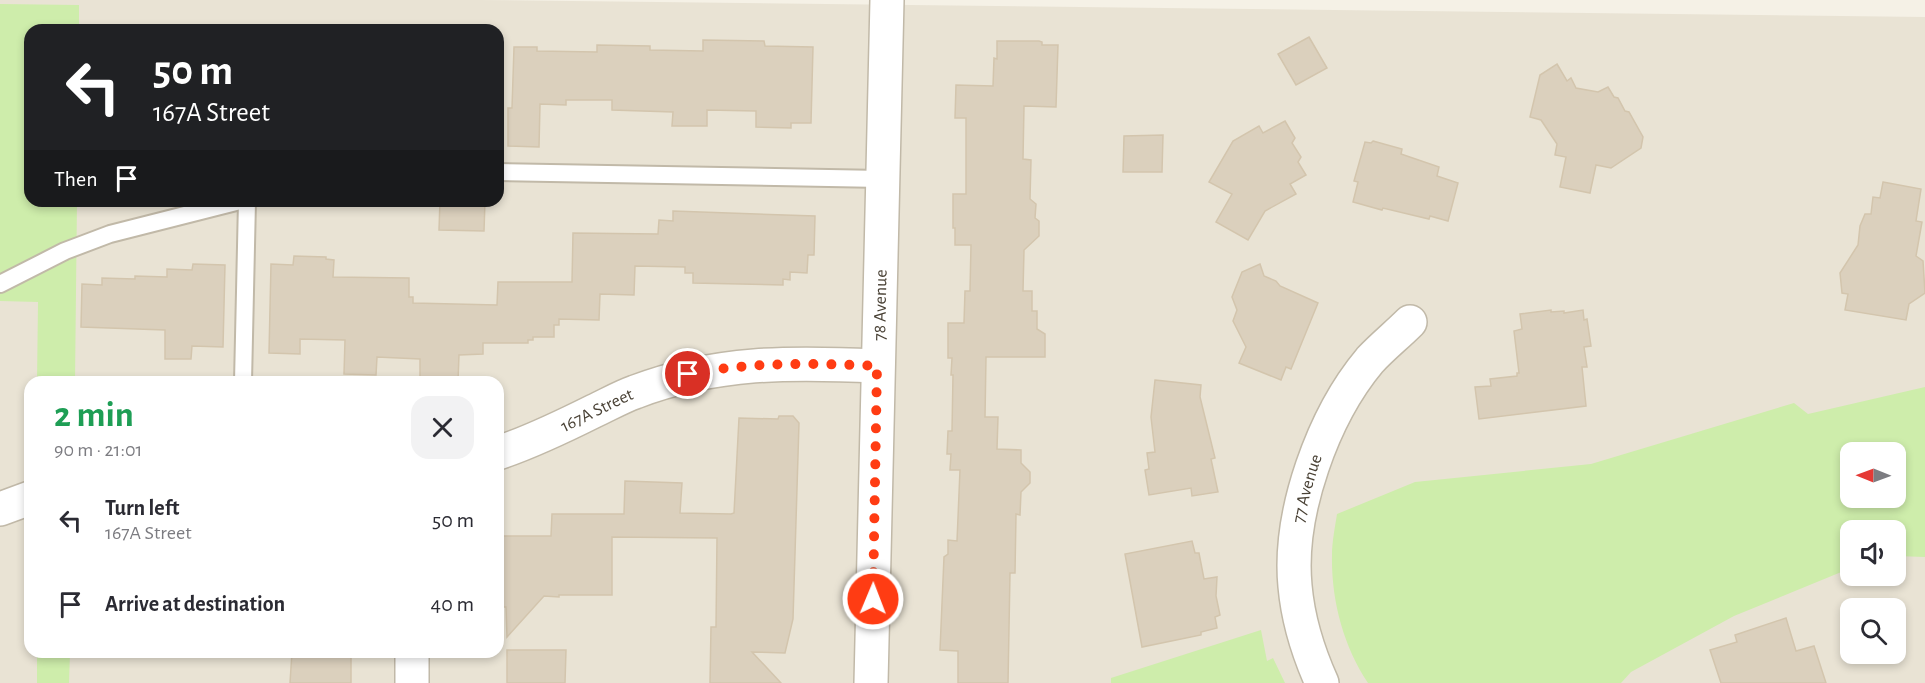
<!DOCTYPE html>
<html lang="en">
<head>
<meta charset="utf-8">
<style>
	:root { --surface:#fff; --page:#f2f2f3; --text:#2b2b33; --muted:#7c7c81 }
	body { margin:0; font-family:"Alegreya Sans",sans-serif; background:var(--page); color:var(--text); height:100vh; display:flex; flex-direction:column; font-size:22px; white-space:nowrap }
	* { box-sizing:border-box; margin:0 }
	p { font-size:20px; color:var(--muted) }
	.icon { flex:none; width:33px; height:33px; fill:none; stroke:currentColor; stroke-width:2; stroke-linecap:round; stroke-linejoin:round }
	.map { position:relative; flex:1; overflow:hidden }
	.side { position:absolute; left:24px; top:376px; width:480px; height:282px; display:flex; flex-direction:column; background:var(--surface); border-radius:18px; box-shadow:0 3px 9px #0003 }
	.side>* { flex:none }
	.banner { position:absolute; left:24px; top:24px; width:480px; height:183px; border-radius:18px; box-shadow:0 3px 9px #0003; background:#202124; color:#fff; overflow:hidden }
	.needle { width:39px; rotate:271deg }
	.tools { position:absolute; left:1840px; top:442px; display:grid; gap:12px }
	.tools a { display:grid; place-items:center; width:66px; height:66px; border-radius:12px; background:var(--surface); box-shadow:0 3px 9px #0003; font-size:30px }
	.pin { position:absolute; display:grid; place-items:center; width:51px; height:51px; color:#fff; margin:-26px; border:3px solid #fff; border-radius:50%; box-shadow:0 2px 6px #0007 }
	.me { position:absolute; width:66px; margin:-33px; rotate:1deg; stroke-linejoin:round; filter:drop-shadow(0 0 4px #0008) }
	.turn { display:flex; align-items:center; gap:21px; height:126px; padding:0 30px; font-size:27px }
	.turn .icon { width:78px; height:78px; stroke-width:2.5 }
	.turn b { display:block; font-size:42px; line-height:51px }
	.then { display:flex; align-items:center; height:57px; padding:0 30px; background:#0003; gap:12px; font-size:22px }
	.round { display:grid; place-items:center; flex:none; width:63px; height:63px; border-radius:18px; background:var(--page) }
	.head { display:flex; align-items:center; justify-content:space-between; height:102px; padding:0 30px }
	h1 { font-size:36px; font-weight:700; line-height:45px; color:#1e9e55 }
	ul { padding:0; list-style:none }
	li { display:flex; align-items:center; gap:18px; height:84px; padding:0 30px }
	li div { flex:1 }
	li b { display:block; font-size:22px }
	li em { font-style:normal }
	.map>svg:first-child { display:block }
	.residential { fill:#e9e3d4; fill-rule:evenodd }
	.green { fill:#ceedab; fill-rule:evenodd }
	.building { fill:#dbd0bd; stroke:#d3c5ad; stroke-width:1.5 }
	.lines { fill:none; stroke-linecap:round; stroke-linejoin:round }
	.service-casing { stroke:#c1b9a8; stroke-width:20 }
	.minor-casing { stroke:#c1b9a8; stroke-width:36 }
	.service { stroke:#fff; stroke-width:16 }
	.minor { stroke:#fff; stroke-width:33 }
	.route { stroke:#ff3c13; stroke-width:10; stroke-dasharray:0 18 }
	.labels { text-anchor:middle; stroke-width:4.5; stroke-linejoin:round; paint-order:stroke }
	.street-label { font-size:18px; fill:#494135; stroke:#fff }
</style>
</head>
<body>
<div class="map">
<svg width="1925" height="683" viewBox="0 0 1925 683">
	<rect width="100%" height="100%" fill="#f5f1e6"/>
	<!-- residential -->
	<path class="residential" d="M 0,0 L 479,0 L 1925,17 L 1925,683 L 0,683 ZM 30,30 L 498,30 L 498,201 L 30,201 ZM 30,382 L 498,382 L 498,652 L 30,652 ZM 1851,453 L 1896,453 L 1896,498 L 1851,498 ZM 1851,531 L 1896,531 L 1896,576 L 1851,576 ZM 1851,609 L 1896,609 L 1896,654 L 1851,654 Z"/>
	<!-- green -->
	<g class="green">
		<path d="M 0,4 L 79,5 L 79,30 L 30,30 L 30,201 L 77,201 L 75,382 L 37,382 L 38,302 L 0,301 Z"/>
		<path d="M 1925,387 L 1925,557 L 1896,556 L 1896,531 L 1851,531 L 1851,568 L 1734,616 L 1631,672 L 1621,683 L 1368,683 C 1343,646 1331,599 1332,555 C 1332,542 1335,527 1337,514 L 1415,482 L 1591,464 L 1794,403 L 1808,414 ZM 1851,453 L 1896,453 L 1896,498 L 1851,498 Z"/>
		<path d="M 1261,630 L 1267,661 L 1273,658 L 1285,683 L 1111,683 L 1111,678 Z"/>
		<path d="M 37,653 L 70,653 L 69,683 L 37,683 Z"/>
	</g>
	<!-- building -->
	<g class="building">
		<path d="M 1309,37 L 1327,68 L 1296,85 L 1278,54 Z"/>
		<path d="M 703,40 L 764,41 L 765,46 L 813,47 L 811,123 L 791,123 L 791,128 L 756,127 L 756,111 L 707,110 L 707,126 L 672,126 L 673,112 L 612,110 L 612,100 L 566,100 L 566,105 L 540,104 L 539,147 L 508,146 L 508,108 L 512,108 L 514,47 L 537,47 L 537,51 L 597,52 L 597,45 L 650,46 L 650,50 L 703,51 Z"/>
		<path d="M 997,41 L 1039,41 L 1042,42 L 1042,45 L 1058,45 L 1056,107 L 1024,106 L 1023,159 L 1031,160 L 1030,199 L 1036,204 L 1035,218 L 1039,221 L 1039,236 L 1024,250 L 1023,291 L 1032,291 L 1032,311 L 1037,311 L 1037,329 L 1045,334 L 1045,357 L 986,357 L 985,417 L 998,417 L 997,449 L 1021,450 L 1021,463 L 1030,472 L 1030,483 L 1021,492 L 1020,515 L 1016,514 L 1015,573 L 1010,573 L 1008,683 L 958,683 L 958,651 L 940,650 L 944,557 L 948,554 L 948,540 L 957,541 L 960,470 L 950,470 L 951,454 L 947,454 L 948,431 L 952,431 L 953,375 L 951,375 L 952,358 L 948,358 L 948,323 L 964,323 L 965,291 L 970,291 L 971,245 L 955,245 L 955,228 L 953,228 L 953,194 L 966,194 L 966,118 L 955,118 L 956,85 L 993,86 L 994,58 L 997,59 Z"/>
		<path d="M 1557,64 L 1567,81 L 1571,78 L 1576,88 L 1598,92 L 1608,87 L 1614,97 L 1618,98 L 1625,111 L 1629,112 L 1643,137 L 1641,148 L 1611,168 L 1596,165 L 1590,193 L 1560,187 L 1566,157 L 1555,155 L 1557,144 L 1541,120 L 1530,117 L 1540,75 Z"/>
		<path d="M 1285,121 L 1295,138 L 1292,143 L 1301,157 L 1298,162 L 1306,175 L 1290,184 L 1296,194 L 1265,211 L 1248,240 L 1216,222 L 1232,194 L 1209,182 L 1233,141 L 1259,126 L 1263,133 Z"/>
		<path d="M 1163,135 L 1162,172 L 1123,172 L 1124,136 Z"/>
		<path d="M 1373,141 L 1402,149 L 1401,154 L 1439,167 L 1437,176 L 1458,183 L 1448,221 L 1430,216 L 1429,219 L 1383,208 L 1382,210 L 1353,202 L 1358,182 L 1354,181 L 1365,142 L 1371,143 Z"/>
		<path d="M 1883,182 L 1921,189 L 1916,221 L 1922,222 L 1916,256 L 1923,261 L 1925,293 L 1909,304 L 1906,320 L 1845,310 L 1848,294 L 1842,293 L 1840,273 L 1858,245 L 1860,226 L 1865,214 L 1871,214 L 1873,197 L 1880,198 Z"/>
		<path d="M 440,201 L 485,201 L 484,231 L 439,230 Z"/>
		<path d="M 673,211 L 815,216 L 814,255 L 808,255 L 807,273 L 790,272 L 790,280 L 783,279 L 783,285 L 693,283 L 693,273 L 685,273 L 685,267 L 635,266 L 634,295 L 600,294 L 599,320 L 559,319 L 559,325 L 554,325 L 554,337 L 533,337 L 533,340 L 528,340 L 528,343 L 483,343 L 483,354 L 459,355 L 458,381 L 420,381 L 420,359 L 377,357 L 376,375 L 344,374 L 345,340 L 300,339 L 300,354 L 269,353 L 271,264 L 293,265 L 294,256 L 326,257 L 326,259 L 334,260 L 333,277 L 409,278 L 409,297 L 413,297 L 413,303 L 497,305 L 498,282 L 572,282 L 573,233 L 658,234 L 659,220 L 673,221 Z"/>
		<path d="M 193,264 L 225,265 L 223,347 L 192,346 L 191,359 L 165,359 L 165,330 L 81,327 L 82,284 L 102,285 L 102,278 L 135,279 L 135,276 L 167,277 L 167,269 L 192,270 Z"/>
		<path d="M 1260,264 L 1264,276 L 1276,281 L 1280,286 L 1318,303 L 1291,369 L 1286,367 L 1281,380 L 1239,363 L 1246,347 L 1233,321 L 1237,310 L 1232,297 L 1242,272 Z"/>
		<path d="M 1551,310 L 1551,312 L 1564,311 L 1564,313 L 1583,310 L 1584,320 L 1587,319 L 1591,346 L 1584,347 L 1587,367 L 1582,367 L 1586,406 L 1479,419 L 1475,387 L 1491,386 L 1490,379 L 1517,376 L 1517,373 L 1519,373 L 1514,331 L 1522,329 L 1520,314 Z"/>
		<path d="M 1155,380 L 1201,385 L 1200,397 L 1215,458 L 1211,459 L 1218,492 L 1192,496 L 1191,488 L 1149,495 L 1145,470 L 1149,469 L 1147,453 L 1155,452 L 1151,417 Z"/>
		<path d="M 779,416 L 793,416 L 799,423 L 793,619 L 785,653 L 752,652 L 781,683 L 710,683 L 711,627 L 716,627 L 717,538 L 612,537 L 612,595 L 559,595 L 559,597 L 544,596 L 507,637 L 506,607 L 498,607 L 498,536 L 551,536 L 552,514 L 624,514 L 625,481 L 682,483 L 680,513 L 731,514 L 734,513 L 739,418 L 778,419 Z"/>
		<path d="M 1192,541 L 1195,553 L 1199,553 L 1204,579 L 1217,577 L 1216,596 L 1220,615 L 1215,617 L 1217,628 L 1201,632 L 1201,635 L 1142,647 L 1125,554 Z"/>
		<path d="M 1786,618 L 1796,651 L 1814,646 L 1826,683 L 1721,683 L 1710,650 L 1737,642 L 1735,635 Z"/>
		<path d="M 507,650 L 566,650 L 565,683 L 507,683 Z"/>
		<path d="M 292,652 L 351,652 L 351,683 L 290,683 Z"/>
	</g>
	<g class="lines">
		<!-- service casing -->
		<g class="service-casing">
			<g id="service">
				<path d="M 498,172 L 882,179"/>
				<path d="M 0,284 L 65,251 L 110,234 L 240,201"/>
				<path d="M 243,382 L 247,201"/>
			</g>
		</g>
		<!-- minor casing -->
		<g class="minor-casing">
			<g id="minor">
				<path id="s1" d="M 498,453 C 531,442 562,427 594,411 C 607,405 621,397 635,392 C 716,361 792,362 877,366"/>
				<path d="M 0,509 L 30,498"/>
				<path d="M 412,683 L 412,652"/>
				<path id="s2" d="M 871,683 L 887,0"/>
				<path id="s3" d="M 1322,683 C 1308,652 1298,620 1295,586 C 1288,513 1323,416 1370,360 C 1382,347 1397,335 1410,322"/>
			</g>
		</g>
		<!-- service -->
		<use href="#service" class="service"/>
		<!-- minor -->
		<use href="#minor" class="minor"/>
	</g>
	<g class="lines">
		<!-- route -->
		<path class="route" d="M 688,374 C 750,362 813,363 877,366 L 873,599"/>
	</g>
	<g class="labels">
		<!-- street labels -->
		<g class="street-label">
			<text dy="6" stroke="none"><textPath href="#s2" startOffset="378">78 Avenue</textPath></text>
			<text dy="6" stroke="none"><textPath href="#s1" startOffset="108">167A Street</textPath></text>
			<text dy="6" stroke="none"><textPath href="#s3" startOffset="200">77 Avenue</textPath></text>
		</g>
	</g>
</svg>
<div class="tools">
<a><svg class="needle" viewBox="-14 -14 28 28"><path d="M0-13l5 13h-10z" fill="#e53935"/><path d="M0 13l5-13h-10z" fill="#7c7c81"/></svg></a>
<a><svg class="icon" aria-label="sound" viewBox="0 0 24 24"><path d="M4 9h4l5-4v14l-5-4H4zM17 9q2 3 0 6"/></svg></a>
<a><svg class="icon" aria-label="search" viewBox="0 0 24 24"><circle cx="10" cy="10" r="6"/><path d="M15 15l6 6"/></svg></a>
</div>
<div class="pin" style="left:688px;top:374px;background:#d93025"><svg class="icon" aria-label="arrive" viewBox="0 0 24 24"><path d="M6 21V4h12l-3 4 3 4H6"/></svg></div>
<svg class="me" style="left:873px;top:599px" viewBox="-20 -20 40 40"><circle r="17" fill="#ff3c13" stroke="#fff" stroke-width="3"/><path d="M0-11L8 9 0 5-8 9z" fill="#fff"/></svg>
<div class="banner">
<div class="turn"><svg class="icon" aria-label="left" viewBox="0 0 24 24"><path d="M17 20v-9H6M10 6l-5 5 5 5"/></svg><div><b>50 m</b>167A Street</div></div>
<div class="then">Then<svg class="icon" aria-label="arrive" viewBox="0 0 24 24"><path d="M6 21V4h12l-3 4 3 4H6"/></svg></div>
</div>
<section class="side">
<div class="head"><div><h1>2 min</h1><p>90 m · 21:01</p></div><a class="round"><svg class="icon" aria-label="close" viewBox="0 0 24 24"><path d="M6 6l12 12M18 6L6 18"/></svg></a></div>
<ul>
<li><svg class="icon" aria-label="left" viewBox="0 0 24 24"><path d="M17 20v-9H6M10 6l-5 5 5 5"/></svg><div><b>Turn left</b><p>167A Street</p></div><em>50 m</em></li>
<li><svg class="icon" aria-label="arrive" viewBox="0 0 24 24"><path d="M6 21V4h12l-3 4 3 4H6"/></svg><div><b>Arrive at destination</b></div><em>40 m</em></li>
</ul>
</section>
</div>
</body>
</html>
